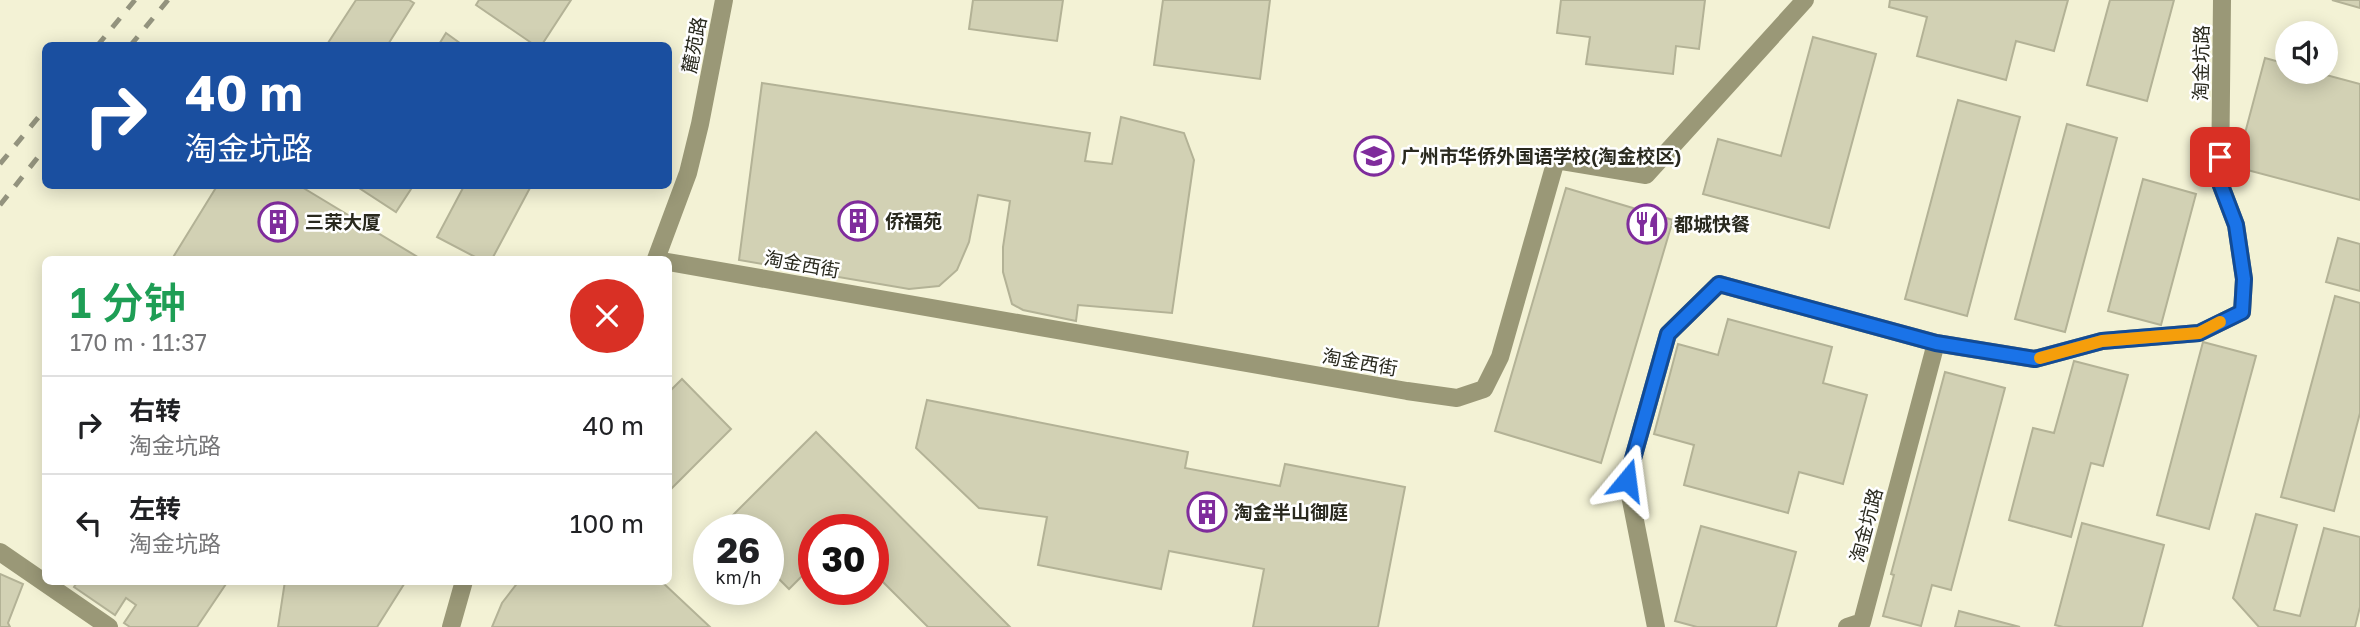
<!DOCTYPE html>
<html lang="zh">
<head>
<meta charset="utf-8">
<style>
	:root { --surface:#fff; --page:#f2f2f2; --text:#202124; --muted:#757577; --line:#e0e0e0 }
	body { margin:0; font-family:"Golos Text","Noto Sans SC",sans-serif; background:var(--page); color:var(--text); height:100vh; display:flex; flex-direction:column; font-size:26px; white-space:nowrap }
	* { box-sizing:border-box; margin:0 }
	p { font-size:23px; color:var(--muted) }
	.icon { flex:none; width:38px; height:38px; fill:none; stroke:currentColor; stroke-width:2; stroke-linecap:round; stroke-linejoin:round }
	.map { position:relative; flex:1; overflow:hidden }
	.side { position:absolute; left:42px; top:256px; width:630px; height:329px; display:flex; flex-direction:column; background:var(--surface); border-radius:10px; box-shadow:0 4px 18px #0003 }
	.side>* { flex:none }
	.banner { position:absolute; left:42px; top:42px; width:630px; height:147px; border-radius:10px; box-shadow:0 4px 18px #0003; background:#1a4fa0; color:#fff; overflow:hidden }
	.controls { position:absolute; left:2275px; top:21px; display:grid; gap:14px }
	.controls a { display:grid; place-items:center; width:63px; height:63px; border-radius:50%; background:var(--surface); box-shadow:0 4px 18px #0003; font-size:35px }
	.speed { position:absolute; left:693px; top:514px; display:flex; gap:14px; font-size:35px; font-weight:700; text-align:center }
	.speed>* { display:grid; place-content:center; width:91px; height:91px; border-radius:50%; background:var(--surface); box-shadow:0 4px 18px #0003; line-height:1 }
	.speed small { font-size:18px; font-weight:400 }
	.speed .limit { border:10px solid #d22; background:#fff; color:#111 }
	.pin { position:absolute; display:grid; place-items:center; width:60px; height:60px; color:#fff; margin:-30px; border-radius:14px; box-shadow:0 4px 10px #0006 }
	.me { position:absolute; width:77px; margin:-38px; rotate:16deg; stroke-linejoin:round; filter:drop-shadow(0 0 5px #0008) }
	.turn { display:flex; align-items:center; gap:24px; height:147px; padding:0 28px; font-size:32px }
	.turn .icon { width:91px; height:91px; stroke-width:2.5 }
	.turn b { display:block; font-size:49px; line-height:60px }
	.round { display:grid; place-items:center; flex:none; width:74px; height:74px; border-radius:37px; background:var(--page) }
	.head { display:flex; align-items:center; justify-content:space-between; height:119px; padding:0 28px }
	h1 { font-size:42px; font-weight:600; line-height:52px; color:#1e9e55 }
	ul { padding:0; list-style:none }
	li { display:flex; align-items:center; gap:21px; height:98px; padding:0 28px; border-top:2px solid var(--line) }
	li div { flex:1 }
	li b { display:block; font-size:26px }
	li em { font-style:normal }
	.map>svg:first-child { display:block }
	.building { fill:#d2d1b4; stroke:#b3b296; stroke-width:2 }
	.lines { fill:none; stroke-linecap:round; stroke-linejoin:round }
	.minor { stroke:#9a9877; stroke-width:18 }
	.rail { stroke:#93937e; stroke-width:5; stroke-dasharray:12 12; stroke-linecap:butt }
	.route-casing { stroke:#114b97; stroke-width:18 }
	.route { stroke:#1a73e8; stroke-width:12 }
	.slow { stroke:#f59e0b; stroke-width:12 }
	.labels { text-anchor:middle; stroke-width:5; stroke-linejoin:round; paint-order:stroke }
	.street-label { font-size:19px; fill:#29291e; stroke:#fff }
	.poi-label { font-size:19px; font-weight:bold; fill:#29291e; stroke:#fff; text-anchor:start }
</style>
</head>
<body>
<div class="map">
<svg width="2360" height="627" viewBox="0 0 2360 627">
	<rect width="100%" height="100%" fill="#f3f2d5"/>
	<!-- building -->
	<g class="building">
		<path d="M 356,0 L 409,0 L 414,3 L 387,46 L 326,46 Z"/>
		<path d="M 479,0 L 571,0 L 541,46 L 536,46 L 476,5 Z"/>
		<path d="M 973,0 L 1063,0 L 1057,41 L 969,29 Z"/>
		<path d="M 1163,0 L 1270,0 L 1260,79 L 1154,65 Z"/>
		<path d="M 1561,0 L 1705,0 L 1699,49 L 1676,46 L 1673,74 L 1586,64 L 1590,37 L 1557,33 Z"/>
		<path d="M 1890,0 L 2068,0 L 2054,51 L 2016,41 L 2006,80 L 1917,56 L 1927,17 L 1889,7 Z"/>
		<path d="M 2110,0 L 2174,0 L 2147,101 L 2087,85 Z"/>
		<path d="M 2332,0 L 2360,0 L 2360,8 Z"/>
		<path d="M 446,33 L 464,46 L 438,46 Z"/>
		<path d="M 1813,37 L 1876,54 L 1829,228 L 1703,194 L 1718,139 L 1781,156 Z"/>
		<path d="M 2265,58 L 2287,64 L 2287,72 L 2315,72 L 2360,84 L 2360,200 L 2236,167 Z"/>
		<path d="M 762,83 L 1090,133 L 1085,161 L 1112,164 L 1121,117 L 1184,133 L 1194,160 L 1172,313 L 1078,305 L 1076,321 L 1023,310 L 1012,304 L 1003,272 L 1003,247 L 1010,201 L 978,195 L 969,242 L 957,270 L 939,286 L 909,289 L 739,260 Z"/>
		<path d="M 1958,100 L 2020,117 L 1967,316 L 1905,299 Z"/>
		<path d="M 2067,124 L 2117,138 L 2065,332 L 2015,319 Z"/>
		<path d="M 2143,179 L 2196,194 L 2161,325 L 2108,311 Z"/>
		<path d="M 217,186 L 300,186 L 421,259 L 172,259 Z"/>
		<path d="M 356,186 L 413,186 L 396,212 Z"/>
		<path d="M 464,186 L 531,186 L 492,259 L 479,259 L 437,237 Z"/>
		<path d="M 1566,188 L 1673,220 L 1601,463 L 1495,431 Z"/>
		<path d="M 2338,238 L 2360,244 L 2360,291 L 2326,282 Z"/>
		<path d="M 2335,296 L 2360,303 L 2360,413 L 2334,511 L 2281,497 Z"/>
		<path d="M 1728,319 L 1832,347 L 1823,383 L 1867,395 L 1843,484 L 1799,472 L 1788,513 L 1684,485 L 1694,445 L 1654,434 L 1678,344 L 1718,355 Z"/>
		<path d="M 2203,342 L 2256,356 L 2209,529 L 2157,515 Z"/>
		<path d="M 2074,361 L 2128,375 L 2103,466 L 2091,463 L 2071,537 L 2009,520 L 2033,428 L 2054,433 Z"/>
		<path d="M 1945,372 L 2005,388 L 1951,590 L 1932,585 L 1921,626 L 1883,616 L 1894,575 L 1891,574 Z"/>
		<path d="M 682,379 L 731,429 L 668,492 L 668,393 Z"/>
		<path d="M 927,400 L 1188,452 L 1185,468 L 1280,486 L 1285,464 L 1405,487 L 1378,627 L 1253,627 L 1264,569 L 1169,551 L 1161,589 L 1038,565 L 1047,517 L 979,508 L 916,448 Z"/>
		<path d="M 816,432 L 1010,627 L 928,627 L 873,572 L 873,530 L 814,530 L 814,564 L 789,589 L 768,568 L 768,530 L 731,530 L 724,524 Z"/>
		<path d="M 2256,514 L 2297,525 L 2274,610 L 2300,616 L 2324,528 L 2360,537 L 2360,607 L 2355,627 L 2259,627 L 2233,598 Z"/>
		<path d="M 2082,523 L 2164,545 L 2142,627 L 2063,627 L 2055,625 Z"/>
		<path d="M 1701,526 L 1796,552 L 1776,627 L 1697,627 L 1675,621 Z"/>
		<path d="M 0,574 L 23,584 L 8,623 L 10,627 L 0,627 Z"/>
		<path d="M 78,581 L 228,581 L 197,627 L 130,627 L 124,623 L 136,605 L 126,598 L 115,615 L 74,587 Z"/>
		<path d="M 285,581 L 406,581 L 377,627 L 278,627 Z"/>
		<path d="M 519,581 L 661,581 L 710,627 L 492,627 L 502,603 Z"/>
		<path d="M 1959,611 L 2020,627 L 1955,627 Z"/>
	</g>
	<g class="lines">
		<!-- minor -->
		<g class="minor">
			<path d="M 656,259 L 688,173 L 700,124 L 724,0"/>
			<path d="M 668,262 L 1407,391 L 1457,398 L 1484,389 L 1500,357 L 1556,160 L 1646,175 L 1805,0"/>
			<path d="M 0,552 L 109,627"/>
			<path d="M 451,627 L 464,581"/>
			<path d="M 1656,627 L 1627,480 L 1668,334 L 1719,284 L 1936,343 L 2035,359 L 2102,341 L 2199,333 L 2242,312 L 2244,279 L 2236,225 L 2220,183 L 2222,0"/>
			<path d="M 1847,627 L 1862,622 L 1936,343"/>
		</g>
		<!-- rail -->
		<g class="rail">
			<path d="M 97,46 L 135,0"/>
			<path d="M 130,46 L 168,0"/>
			<path d="M 0,164 L 46,108"/>
			<path d="M 0,205 L 46,147"/>
		</g>
	</g>
	<g class="lines">
		<!-- route casing -->
		<g class="route-casing">
			<path id="route" d="M 1627,480 L 1668,334 L 1719,284 L 1936,343 L 2035,359 L 2102,341 L 2199,333 L 2242,312 L 2244,279 L 2236,225 L 2220,183 L 2220,157"/>
		</g>
		<!-- route -->
		<use href="#route" class="route"/>
		<!-- slow -->
		<path class="slow" d="M 2040,358 L 2102,341 L 2199,333 L 2220,322"/>
	</g>
	<!-- icons -->
	<defs>
		<g id="school-ring" transform="scale(2.0125)"><circle r="9.5" fill="#fff" stroke="#7f2c9c" stroke-width="1.5"/><path d="M0-5L7-2L0 1L-7-2ZM-4 1L0 2.5L4 1V4Q0 6-4 4Z" fill="#7f2c9c"/></g>
		<g id="building-ring" transform="scale(2.0125)"><circle r="9.5" fill="#fff" stroke="#7f2c9c" stroke-width="1.5"/><path d="M-4-6H4V6H1V3H-1V6H-4ZM-2.5-4.3h1.7v1.8h-1.7ZM.8-4.3h1.7v1.8H.8ZM-2.5-1h1.7V.8h-1.7ZM.8-1h1.7V.8H.8Z" fill="#7f2c9c"/></g>
		<g id="restaurant-ring" transform="scale(2.0125)"><circle r="9.5" fill="#fff" stroke="#7f2c9c" stroke-width="1.5"/><path d="M-5-6h1v4h1v-4h1v4h1v-4h1v5L-1.5 .5V6h-2V.5L-5-1ZM5-6V6H3V1.5H1.5Q1.5-4 5-6Z" fill="#7f2c9c"/></g>
	</defs>
	<g fill-rule="evenodd">
		<use href="#school-ring" x="1374" y="156"/>
		<use href="#building-ring" x="858" y="221"/>
		<use href="#building-ring" x="278" y="222"/>
		<use href="#restaurant-ring" x="1647" y="224"/>
		<use href="#building-ring" x="1207" y="512"/>
	</g>
	<g class="labels">
		<!-- street labels -->
		<g class="street-label">
			<text transform="translate(694 45) rotate(-79)" y="7">麓苑路</text>
			<text transform="translate(2201 63) rotate(-89)" y="7">淘金坑路</text>
			<text transform="translate(802 264) rotate(10)" y="7">淘金西街</text>
			<text transform="translate(1360 362) rotate(10)" y="7">淘金西街</text>
			<text transform="translate(1866 525) rotate(-75)" y="7">淘金坑路</text>
		</g>
		<!-- poi labels -->
		<g class="poi-label">
			<text x="1401" y="163">广州市华侨外国语学校(淘金校区)</text>
			<text x="885" y="228">侨福苑</text>
			<text x="305" y="229">三荣大厦</text>
			<text x="1674" y="231">都城快餐</text>
			<text x="1234" y="519">淘金半山御庭</text>
		</g>
	</g>
</svg>
<div class="controls">
<a><svg class="icon" aria-label="sound" viewBox="0 0 24 24"><path d="M4 9h4l5-4v14l-5-4H4zM17 9q2 3 0 6"/></svg></a>
</div>
<div class="speed"><div>26<small>km/h</small></div><div class="limit">30</div></div>
<div class="pin" style="left:2220px;top:157px;background:#d93025"><svg class="icon" aria-label="arrive" viewBox="0 0 24 24"><path d="M6 21V4h12l-3 4 3 4H6"/></svg></div>
<svg class="me" style="left:1627px;top:480px" viewBox="-20 -20 40 40"><path d="M0-17L14 15 0 8-14 15z" fill="#1a73e8" stroke="#fff" stroke-width="4"/></svg>
<div class="banner">
<div class="turn"><svg class="icon" aria-label="right" viewBox="0 0 24 24"><path d="M7 20v-9h11M14 6l5 5-5 5"/></svg><div><b>40 m</b>淘金坑路</div></div>
</div>
<section class="side">
<div class="head"><div><h1>1 分钟</h1><p>170 m · 11:37</p></div><a class="round" style="background:#d93025;color:#fff"><svg class="icon" aria-label="close" viewBox="0 0 24 24"><path d="M6 6l12 12M18 6L6 18"/></svg></a></div>
<ul>
<li><svg class="icon" aria-label="right" viewBox="0 0 24 24"><path d="M7 20v-9h11M14 6l5 5-5 5"/></svg><div><b>右转</b><p>淘金坑路</p></div><em>40 m</em></li>
<li><svg class="icon" aria-label="left" viewBox="0 0 24 24"><path d="M17 20v-9H6M10 6l-5 5 5 5"/></svg><div><b>左转</b><p>淘金坑路</p></div><em>100 m</em></li>
</ul>
</section>
</div>
</body>
</html>
